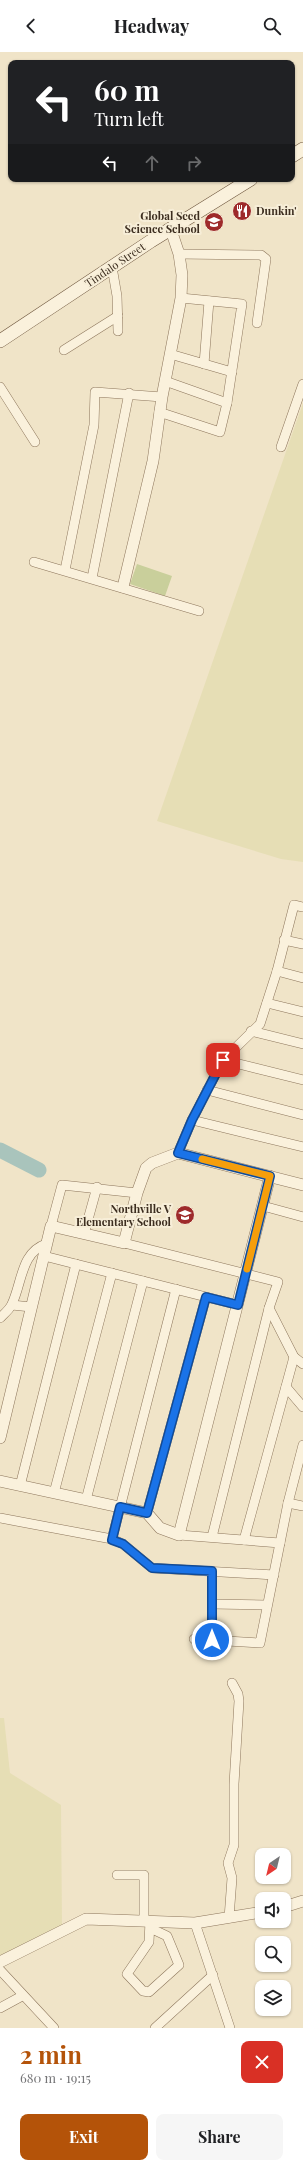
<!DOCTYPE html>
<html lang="en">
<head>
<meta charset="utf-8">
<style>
	:root { --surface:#fff; --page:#f6f6f6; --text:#202124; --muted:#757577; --accent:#b45309 }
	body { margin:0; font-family:"Playfair Display",serif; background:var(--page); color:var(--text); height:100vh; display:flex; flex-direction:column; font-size:15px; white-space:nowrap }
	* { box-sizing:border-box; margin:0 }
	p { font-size:13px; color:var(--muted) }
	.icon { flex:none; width:22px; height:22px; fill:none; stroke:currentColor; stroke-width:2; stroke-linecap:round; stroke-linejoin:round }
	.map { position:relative; height:1976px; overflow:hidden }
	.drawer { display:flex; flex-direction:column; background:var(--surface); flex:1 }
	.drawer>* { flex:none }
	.hud { position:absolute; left:8px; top:8px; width:287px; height:122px; border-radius:8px; box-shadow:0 1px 3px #0004; background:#202124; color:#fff; overflow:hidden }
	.needle { width:26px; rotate:215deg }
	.controls { position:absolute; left:255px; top:1796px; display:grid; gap:8px }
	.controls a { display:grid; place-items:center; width:36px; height:36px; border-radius:8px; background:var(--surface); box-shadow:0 1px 3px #0004; font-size:20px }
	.pin { position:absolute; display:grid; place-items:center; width:34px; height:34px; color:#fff; margin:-17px; border-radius:8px; box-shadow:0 2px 6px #0006 }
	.me { position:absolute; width:44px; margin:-22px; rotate:0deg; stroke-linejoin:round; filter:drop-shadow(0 0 3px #0008) }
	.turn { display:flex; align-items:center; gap:14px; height:84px; padding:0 20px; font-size:18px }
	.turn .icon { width:52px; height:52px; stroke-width:2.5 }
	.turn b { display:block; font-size:28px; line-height:34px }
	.lanes { display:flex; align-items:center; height:38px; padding:0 20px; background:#0003; justify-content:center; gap:20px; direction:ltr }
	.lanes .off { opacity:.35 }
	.round { display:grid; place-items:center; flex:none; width:42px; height:42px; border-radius:8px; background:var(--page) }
	.overview { display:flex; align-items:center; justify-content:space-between; height:68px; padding:0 20px }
	h1 { font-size:24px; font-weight:700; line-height:30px; color:var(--accent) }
	.primary-button { display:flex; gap:8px; margin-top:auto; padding:8px 20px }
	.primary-button a { flex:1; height:46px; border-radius:8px; background:var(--accent); color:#fff; font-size:16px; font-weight:700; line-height:46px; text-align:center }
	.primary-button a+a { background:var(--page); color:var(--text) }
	header { display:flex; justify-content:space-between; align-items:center; height:52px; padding:0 20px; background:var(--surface); font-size:18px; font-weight:700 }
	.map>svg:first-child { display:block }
	.farmland { fill:#e6deb5 }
	.green { fill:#c9cf9b }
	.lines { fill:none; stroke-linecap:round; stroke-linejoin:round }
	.river { stroke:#a9c4bc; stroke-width:15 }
	.minor-casing { stroke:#8d765c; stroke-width:10 }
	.tertiary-casing { stroke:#8d765c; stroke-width:12 }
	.secondary-casing { stroke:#6f573f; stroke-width:14 }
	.minor { stroke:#faf1dc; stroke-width:9 }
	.tertiary { stroke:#faf1dc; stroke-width:11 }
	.secondary { stroke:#faf1dc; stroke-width:13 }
	.route-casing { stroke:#114b97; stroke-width:10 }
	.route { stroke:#1a73e8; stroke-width:7 }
	.slow { stroke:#f59e0b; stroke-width:7 }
	.labels { text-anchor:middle; stroke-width:4; stroke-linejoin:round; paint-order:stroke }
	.poi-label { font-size:11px; font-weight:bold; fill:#3d2e20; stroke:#f7eed8; text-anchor:end }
	.street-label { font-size:11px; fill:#3d2e20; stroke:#f7eed8 }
</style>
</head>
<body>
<header><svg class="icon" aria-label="back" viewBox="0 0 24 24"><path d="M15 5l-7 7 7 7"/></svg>Headway<svg class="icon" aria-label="search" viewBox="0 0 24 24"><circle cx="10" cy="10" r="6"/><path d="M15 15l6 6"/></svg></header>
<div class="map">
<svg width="303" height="1976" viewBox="0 0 303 1976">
	<rect width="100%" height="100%" fill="#f0e4c8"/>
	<!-- farmland -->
	<g class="farmland">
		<path d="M 303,351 L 303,810 L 281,807 L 157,769 Z"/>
		<path d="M 0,1666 L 4,1666 L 10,1721 L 61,1753 L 62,1874 L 0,1907 Z"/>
	</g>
	<!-- green -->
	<path class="green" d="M 137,512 L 172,524 L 165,544 L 130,532 Z"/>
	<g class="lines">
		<!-- river -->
		<path class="river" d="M 0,1098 L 39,1118"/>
		<!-- minor casing -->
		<g class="minor-casing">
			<g id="minor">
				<path d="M 179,202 L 261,203 L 266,207 L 257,271"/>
				<path d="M 112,215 L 117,244 L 118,279"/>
				<path d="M 64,298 L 118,264"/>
				<path d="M 170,302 L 232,320"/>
				<path d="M 204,312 L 209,249"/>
				<path d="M 165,329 L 227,351"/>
				<path d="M 0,335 L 35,390"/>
				<path d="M 159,360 L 220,380 L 227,351 L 242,252 L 181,246"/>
				<path d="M 281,395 L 303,332"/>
				<path d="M 34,510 L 199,559"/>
				<path d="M 65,518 L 94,373 L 95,340 L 162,345"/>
				<path d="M 92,526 L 129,341"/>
				<path d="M 284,888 L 303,892"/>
				<path d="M 277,919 L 303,926"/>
				<path d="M 267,951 L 303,960"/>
				<path d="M 251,979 L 303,992"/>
				<path d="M 223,1008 L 303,1028"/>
				<path d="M 207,1038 L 303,1063"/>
				<path d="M 192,1068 L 303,1095"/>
				<path d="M 178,1101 L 192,1068 L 223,1008 L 260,972 L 277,919 L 294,853 L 303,855"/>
				<path d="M 263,1154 L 303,1165"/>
				<path d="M 51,1174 L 62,1133 L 137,1141"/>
				<path d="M 84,1182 L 97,1135"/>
				<path d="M 124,1191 L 278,1230 L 269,1256 L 294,1305 L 303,1312"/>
				<path d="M 44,1204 L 238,1253"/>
				<path d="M 12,1253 L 31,1255"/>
				<path d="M 0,1266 C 4,1262 10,1257 12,1252 C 22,1231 21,1200 46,1192"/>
				<path d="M 286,1335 L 303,1355"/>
				<path d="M 20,1434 L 76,1212"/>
				<path d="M 54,1441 L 112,1221"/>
				<path d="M 86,1448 L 143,1229"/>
				<path d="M 288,1451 L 303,1454"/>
				<path d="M 147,1461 L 206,1245"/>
				<path d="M 0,1466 L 112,1487 L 123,1492 L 152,1516 L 274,1523"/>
				<path d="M 179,1483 L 280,1491"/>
				<path d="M 212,1485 L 269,1256"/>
				<path d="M 112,1487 L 176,1237"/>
				<path d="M 244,1488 L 294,1305"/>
				<path d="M 212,1519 L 212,1588"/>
				<path d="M 212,1552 L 267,1553"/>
				<path d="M 194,1587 L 260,1591 L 288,1451 L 303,1393"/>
				<path d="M 117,1823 L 144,1823 L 144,1868"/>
				<path d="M 229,1866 L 232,1826 L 228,1811 L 234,1793 L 234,1732 L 239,1649 L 238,1642 L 232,1631"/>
				<path d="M 150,1869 L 149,1890 L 127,1922 L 143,1939 L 149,1940 L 179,1913 L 167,1884 L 150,1876"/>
				<path d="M 195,1871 L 230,1976"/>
				<path d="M 0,1918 L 54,1976"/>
				<path d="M 0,1956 L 22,1944"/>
				<path d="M 155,1976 L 213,1923"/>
			</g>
		</g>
		<!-- tertiary casing -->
		<g class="tertiary-casing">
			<g id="tertiary">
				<path d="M 123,535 L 153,409 L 162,345 L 181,246 L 182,223 L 179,202 L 171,178"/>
				<path d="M 0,1386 L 51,1174 L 124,1191 L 137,1141 L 146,1116 L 152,1111 L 178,1101 L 303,1133"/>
				<path d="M 0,1429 L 147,1461 L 160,1476 L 179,1483 L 270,1124"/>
				<path d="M 284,1855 L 303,1849"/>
				<path d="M 0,1910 L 86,1867 L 195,1871 L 262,1860"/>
			</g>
		</g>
		<!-- secondary casing -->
		<g class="secondary-casing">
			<g id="secondary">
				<path d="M 292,104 L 303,97"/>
				<path d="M 0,289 L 151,189 L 251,127"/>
			</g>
		</g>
		<!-- minor -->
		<use href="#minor" class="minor"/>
		<!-- tertiary -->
		<use href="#tertiary" class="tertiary"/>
		<!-- secondary -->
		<use href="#secondary" class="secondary"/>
	</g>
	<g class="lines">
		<!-- route casing -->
		<g class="route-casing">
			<path id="route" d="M 212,1588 L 212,1519 L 152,1516 L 123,1492 L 112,1488 L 120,1455 L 147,1461 L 206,1245 L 238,1253 L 270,1124 L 178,1101 L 192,1068 L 223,1008"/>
		</g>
		<!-- route -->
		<use href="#route" class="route"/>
		<!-- slow -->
		<path class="slow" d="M 202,1107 L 270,1124 L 247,1217"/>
	</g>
	<!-- icons -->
	<defs>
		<g id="restaurant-disc" transform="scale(1)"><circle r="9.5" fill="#9e2a2b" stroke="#f7eed8"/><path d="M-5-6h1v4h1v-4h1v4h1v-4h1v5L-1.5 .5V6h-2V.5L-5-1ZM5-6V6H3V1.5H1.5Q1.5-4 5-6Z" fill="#fff"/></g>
		<g id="school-disc" transform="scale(1)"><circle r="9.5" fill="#9e2a2b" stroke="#f7eed8"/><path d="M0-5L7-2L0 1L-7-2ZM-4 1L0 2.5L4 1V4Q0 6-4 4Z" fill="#fff"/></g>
	</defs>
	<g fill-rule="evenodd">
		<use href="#restaurant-disc" x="242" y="159"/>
		<use href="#school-disc" x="214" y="170"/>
		<use href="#school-disc" x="185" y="1163"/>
	</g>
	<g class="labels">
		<!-- poi labels -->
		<g class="poi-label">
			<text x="256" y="163" text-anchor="start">Dunkin'</text>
			<text x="200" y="168">Global Seed<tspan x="200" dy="13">Science School</tspan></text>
			<text x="171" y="1161">Northville V<tspan x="171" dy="13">Elementary School</tspan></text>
		</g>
		<!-- street labels -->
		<g class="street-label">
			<text transform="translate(115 213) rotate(-34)" y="4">Tindalo Street</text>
		</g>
	</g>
</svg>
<div class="controls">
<a><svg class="needle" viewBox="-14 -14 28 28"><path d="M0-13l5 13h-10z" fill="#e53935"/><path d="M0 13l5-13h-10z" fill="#757577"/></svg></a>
<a><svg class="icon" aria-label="sound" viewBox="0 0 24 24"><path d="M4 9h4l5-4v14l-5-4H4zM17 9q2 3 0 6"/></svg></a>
<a><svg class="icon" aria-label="search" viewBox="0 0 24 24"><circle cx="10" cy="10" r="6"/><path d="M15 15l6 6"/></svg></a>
<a><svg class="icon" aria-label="layers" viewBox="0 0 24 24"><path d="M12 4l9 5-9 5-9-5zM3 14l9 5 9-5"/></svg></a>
</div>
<div class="pin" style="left:223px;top:1008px;background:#d93025"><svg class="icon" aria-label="arrive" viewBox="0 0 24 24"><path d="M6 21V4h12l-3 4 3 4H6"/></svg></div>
<svg class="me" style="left:212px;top:1588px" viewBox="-20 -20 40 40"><circle r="17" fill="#1a73e8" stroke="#fff" stroke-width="3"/><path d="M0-11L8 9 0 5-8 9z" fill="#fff"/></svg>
<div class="hud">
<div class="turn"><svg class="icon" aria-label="left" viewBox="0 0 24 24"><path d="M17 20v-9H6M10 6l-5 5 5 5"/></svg><div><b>60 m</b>Turn left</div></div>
<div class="lanes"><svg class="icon" aria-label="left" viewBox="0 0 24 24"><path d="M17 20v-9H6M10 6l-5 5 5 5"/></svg><svg class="icon off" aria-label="ahead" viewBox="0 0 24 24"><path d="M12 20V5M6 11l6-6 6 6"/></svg><svg class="icon off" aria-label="right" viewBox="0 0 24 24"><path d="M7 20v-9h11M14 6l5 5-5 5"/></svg></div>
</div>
</div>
<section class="drawer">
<div class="overview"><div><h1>2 min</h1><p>680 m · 19:15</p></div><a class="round" style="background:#d93025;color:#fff"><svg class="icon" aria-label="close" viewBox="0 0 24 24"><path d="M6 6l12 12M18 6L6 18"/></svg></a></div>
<div class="primary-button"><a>Exit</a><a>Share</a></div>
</section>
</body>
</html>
